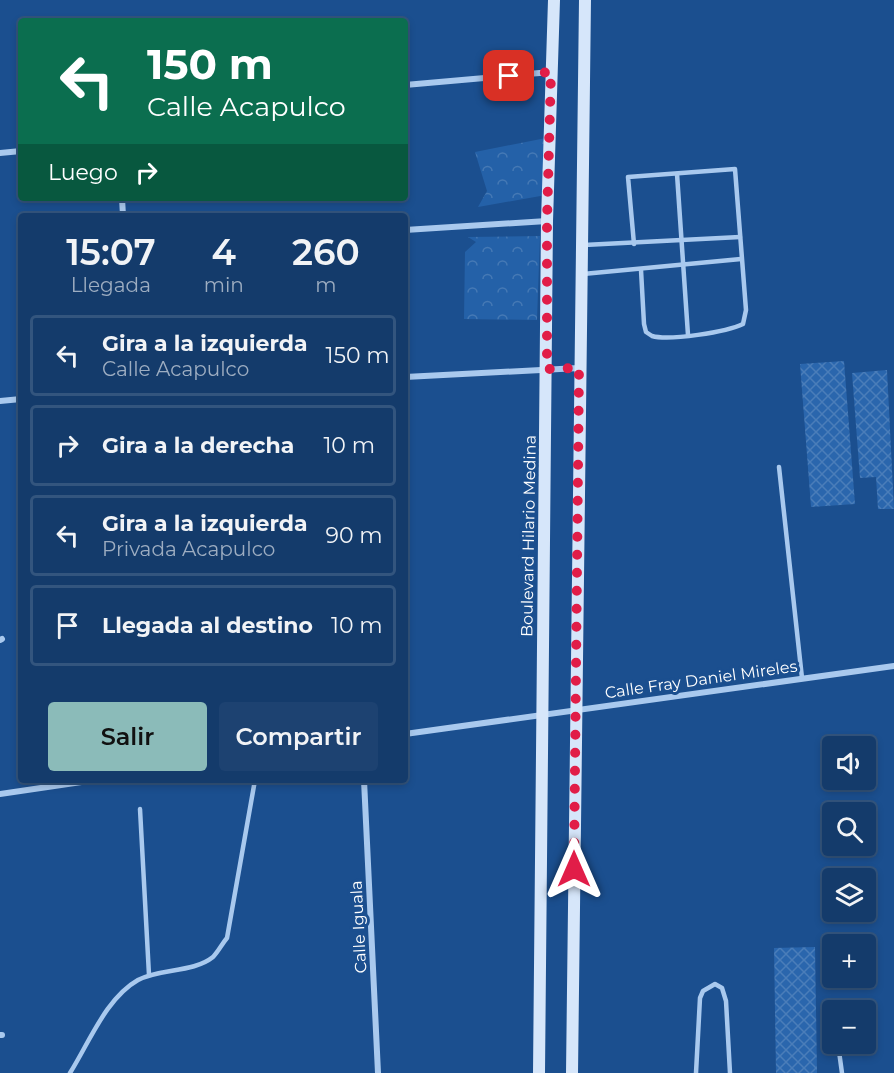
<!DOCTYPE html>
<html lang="es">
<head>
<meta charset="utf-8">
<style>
	:root { --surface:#143b6b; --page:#1d4271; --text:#f1f3f6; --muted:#9dadc1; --line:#33557e; --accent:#8bbbb9 }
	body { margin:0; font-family:Montserrat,sans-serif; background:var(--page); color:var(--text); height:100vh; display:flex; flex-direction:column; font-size:22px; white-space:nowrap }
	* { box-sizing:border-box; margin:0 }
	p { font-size:20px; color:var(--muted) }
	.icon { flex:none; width:33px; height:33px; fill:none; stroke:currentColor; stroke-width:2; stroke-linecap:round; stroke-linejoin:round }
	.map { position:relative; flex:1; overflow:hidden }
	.details { position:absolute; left:18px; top:213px; width:390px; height:570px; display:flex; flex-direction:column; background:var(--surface); border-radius:6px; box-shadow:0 3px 9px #0003,0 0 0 2px var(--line) }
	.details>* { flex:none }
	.hud { position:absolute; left:18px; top:18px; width:390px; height:183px; border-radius:6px; box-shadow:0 3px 9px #0003,0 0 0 2px var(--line); background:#0b6e4f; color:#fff; overflow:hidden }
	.buttons { position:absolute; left:822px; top:736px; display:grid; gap:12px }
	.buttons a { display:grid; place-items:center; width:54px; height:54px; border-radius:6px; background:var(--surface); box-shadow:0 3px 9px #0003,0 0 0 2px var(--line); font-size:30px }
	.pin { position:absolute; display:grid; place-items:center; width:51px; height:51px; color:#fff; margin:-26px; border-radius:12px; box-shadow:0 3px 9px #0006 }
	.me { position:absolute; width:66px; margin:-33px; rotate:0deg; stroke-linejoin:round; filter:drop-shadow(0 0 4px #0008) }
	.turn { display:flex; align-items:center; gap:21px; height:126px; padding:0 30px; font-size:27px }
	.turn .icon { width:78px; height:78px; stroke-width:2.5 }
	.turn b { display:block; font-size:42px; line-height:51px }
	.then { display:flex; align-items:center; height:57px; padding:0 30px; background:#0003; gap:12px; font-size:22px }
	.eta { display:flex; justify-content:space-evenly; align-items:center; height:102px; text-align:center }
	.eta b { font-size:36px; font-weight:600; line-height:42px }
	.button { display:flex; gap:12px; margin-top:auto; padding:12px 30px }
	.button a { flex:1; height:69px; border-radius:6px; background:var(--accent); color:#111; font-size:24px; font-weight:600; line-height:69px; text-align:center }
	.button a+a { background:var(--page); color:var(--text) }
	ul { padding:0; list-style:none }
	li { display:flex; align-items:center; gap:18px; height:81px; margin:0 12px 9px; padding:0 18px; border:3px solid var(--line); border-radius:6px }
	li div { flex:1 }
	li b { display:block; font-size:22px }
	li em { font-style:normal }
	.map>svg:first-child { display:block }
	.park { fill:url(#park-crowns) }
	.building { fill:url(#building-cross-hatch) }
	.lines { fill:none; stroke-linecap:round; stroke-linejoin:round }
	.service { stroke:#a9c9ee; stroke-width:4.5 }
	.minor { stroke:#a9c9ee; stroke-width:6 }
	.secondary { stroke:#d6e6fa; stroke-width:12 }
	.route { stroke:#e11d48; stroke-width:10; stroke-dasharray:0 18 }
	.labels { text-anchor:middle; stroke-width:6; stroke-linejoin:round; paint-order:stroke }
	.street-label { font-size:16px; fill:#fff; stroke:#1b4f8f }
</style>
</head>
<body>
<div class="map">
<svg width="894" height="1073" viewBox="0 0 894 1073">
	<defs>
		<pattern id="park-crowns" width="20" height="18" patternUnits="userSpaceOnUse" patternTransform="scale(1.5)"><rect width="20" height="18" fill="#2461a8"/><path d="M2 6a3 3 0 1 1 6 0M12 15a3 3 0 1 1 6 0" fill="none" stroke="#4579b5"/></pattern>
		<pattern id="building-cross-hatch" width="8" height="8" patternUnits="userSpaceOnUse" patternTransform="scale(1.5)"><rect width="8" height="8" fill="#2a66ad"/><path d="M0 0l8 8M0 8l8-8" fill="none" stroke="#4a7db9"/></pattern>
	</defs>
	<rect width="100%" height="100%" fill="#1b4f8f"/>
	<!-- park -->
	<g class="park">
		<path d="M 546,138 L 546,195 L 478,207 L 487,191 L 475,152 Z"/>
		<path d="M 540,236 L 537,320 L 464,319 L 465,252 L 476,242 L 468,237 Z"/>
	</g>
	<!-- building -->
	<g class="building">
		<path d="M 844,361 L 855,504 L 811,507 L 800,364 Z"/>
		<path d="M 887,370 L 894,509 L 878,509 L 876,477 L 860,478 L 852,373 Z"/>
		<path d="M 815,947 L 817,1073 L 776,1073 L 774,948 Z"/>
	</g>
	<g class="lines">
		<!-- service -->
		<g class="service">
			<path d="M 677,174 L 688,335"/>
			<path d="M 634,244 L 628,177 L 735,169 L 746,310 L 743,324 C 727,332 669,341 652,336 L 646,332 L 644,324 L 641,270"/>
			<path d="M 584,245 L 740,237"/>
			<path d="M 583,274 L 741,259"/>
			<path d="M 779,467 L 802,678"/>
			<path d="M 140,809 L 149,975"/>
			<path d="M 837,1008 L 837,1011"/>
			<path d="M 838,1044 L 842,1073"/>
			<path d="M 70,1073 C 89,1043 106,998 138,980 C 160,968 193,973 213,957 C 218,952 222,944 227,938 L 255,780"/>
			<path d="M 696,1073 L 700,998 L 703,991 L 715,984 L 722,988 L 726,1001 L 730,1073"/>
		</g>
		<!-- minor -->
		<g class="minor">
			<path d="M 405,85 L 551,72"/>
			<path d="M 0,153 L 21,151"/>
			<path d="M 122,198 L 123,216"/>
			<path d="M 405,230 L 547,221"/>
			<path d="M 405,377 L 579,368"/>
			<path d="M 0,401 L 21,399"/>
			<path d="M 0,640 L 2,639"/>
			<path d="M 405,734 L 894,666"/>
			<path d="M 364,780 L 378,1073"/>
			<path d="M 0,794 L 95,780"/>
			<path d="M 0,1035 L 2,1035"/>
		</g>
		<!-- secondary -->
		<g class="secondary">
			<path d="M 539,1073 L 547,221 L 554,0"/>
			<path d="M 572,1073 L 585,0"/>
		</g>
	</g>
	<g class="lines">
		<!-- route -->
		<path class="route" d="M 509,76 L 551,72 L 547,221 L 547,369 L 579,368 L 574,869"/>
	</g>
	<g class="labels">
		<!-- street labels -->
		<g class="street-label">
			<text transform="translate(528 536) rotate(-89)" y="6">Boulevard Hilario Medina</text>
			<text transform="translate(701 679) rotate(-8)" y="6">Calle Fray Daniel Mireles</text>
			<text transform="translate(358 927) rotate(-93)" y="6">Calle Iguala</text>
		</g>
	</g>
</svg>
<div class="buttons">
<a><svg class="icon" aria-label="sound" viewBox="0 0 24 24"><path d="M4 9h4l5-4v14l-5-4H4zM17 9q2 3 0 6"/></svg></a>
<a><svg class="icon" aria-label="search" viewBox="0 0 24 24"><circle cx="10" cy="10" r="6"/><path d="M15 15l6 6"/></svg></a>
<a><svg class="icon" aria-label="layers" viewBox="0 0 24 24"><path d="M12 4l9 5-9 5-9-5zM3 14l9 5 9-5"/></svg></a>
<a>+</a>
<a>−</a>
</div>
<div class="pin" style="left:509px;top:76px;background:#d93025"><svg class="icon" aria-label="arrive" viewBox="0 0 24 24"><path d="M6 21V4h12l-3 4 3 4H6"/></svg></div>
<svg class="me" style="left:574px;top:869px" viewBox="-20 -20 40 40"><path d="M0-17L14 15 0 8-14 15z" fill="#e11d48" stroke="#fff" stroke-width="4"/></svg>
<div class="hud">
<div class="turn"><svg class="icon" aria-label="left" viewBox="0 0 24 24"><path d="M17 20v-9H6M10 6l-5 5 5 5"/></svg><div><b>150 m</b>Calle Acapulco</div></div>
<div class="then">Luego<svg class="icon" aria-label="right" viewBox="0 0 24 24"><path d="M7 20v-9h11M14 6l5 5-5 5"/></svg></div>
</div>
<section class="details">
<div class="eta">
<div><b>15:07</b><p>Llegada</p></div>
<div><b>4</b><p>min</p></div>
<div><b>260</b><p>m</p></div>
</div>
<ul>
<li><svg class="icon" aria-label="left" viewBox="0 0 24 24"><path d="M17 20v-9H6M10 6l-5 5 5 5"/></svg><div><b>Gira a la izquierda</b><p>Calle Acapulco</p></div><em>150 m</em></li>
<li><svg class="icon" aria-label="right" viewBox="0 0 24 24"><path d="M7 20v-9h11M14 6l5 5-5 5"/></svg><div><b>Gira a la derecha</b></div><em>10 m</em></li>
<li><svg class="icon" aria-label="left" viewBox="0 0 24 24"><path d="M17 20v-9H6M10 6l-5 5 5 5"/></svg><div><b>Gira a la izquierda</b><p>Privada Acapulco</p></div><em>90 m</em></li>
<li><svg class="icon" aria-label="arrive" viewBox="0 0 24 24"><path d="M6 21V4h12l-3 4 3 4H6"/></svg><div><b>Llegada al destino</b></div><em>10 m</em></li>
</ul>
<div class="button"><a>Salir</a><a>Compartir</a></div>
</section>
</div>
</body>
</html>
